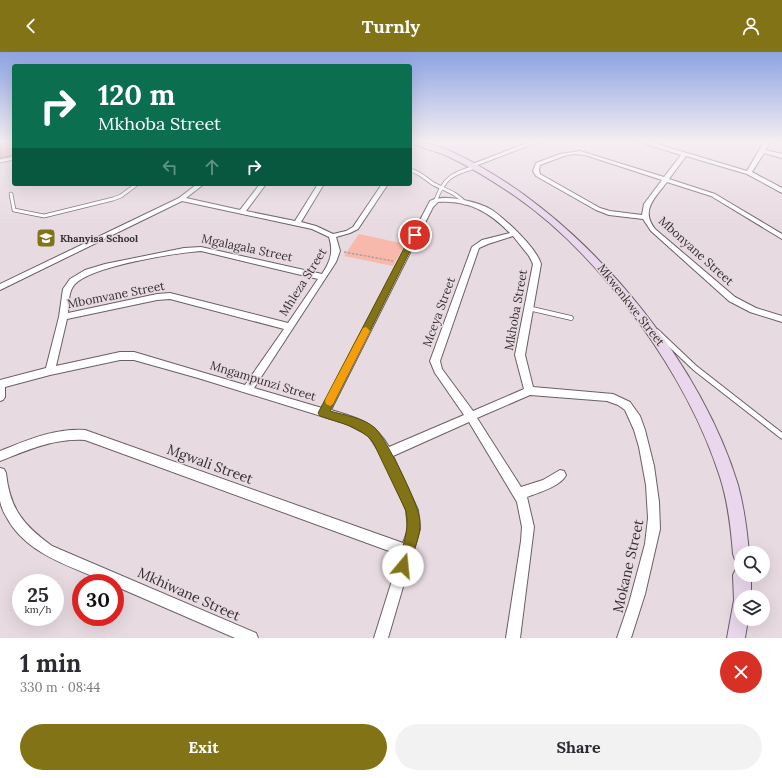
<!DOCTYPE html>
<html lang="en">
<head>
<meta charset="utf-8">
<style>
	:root { --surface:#fff; --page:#f2f2f3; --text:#2b2b33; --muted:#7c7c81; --accent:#827416 }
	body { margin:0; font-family:Lora,serif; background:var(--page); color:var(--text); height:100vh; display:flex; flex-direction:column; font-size:15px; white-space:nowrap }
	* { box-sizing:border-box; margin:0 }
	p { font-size:13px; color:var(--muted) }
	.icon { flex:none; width:22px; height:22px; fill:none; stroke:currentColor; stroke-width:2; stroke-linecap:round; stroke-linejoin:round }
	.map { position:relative; height:586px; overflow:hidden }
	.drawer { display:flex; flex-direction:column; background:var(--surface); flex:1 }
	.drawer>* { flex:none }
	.top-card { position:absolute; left:12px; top:12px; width:400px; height:122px; border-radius:4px; box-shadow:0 4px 16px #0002; background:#0b6e4f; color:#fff; overflow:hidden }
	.tools { position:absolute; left:734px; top:494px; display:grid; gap:8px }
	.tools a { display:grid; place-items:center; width:36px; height:36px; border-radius:50%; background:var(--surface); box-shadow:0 4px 16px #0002; font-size:20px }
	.speed { position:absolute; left:12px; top:522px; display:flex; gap:8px; font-size:20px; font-weight:700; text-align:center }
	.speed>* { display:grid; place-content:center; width:52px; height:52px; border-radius:50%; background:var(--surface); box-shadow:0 4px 16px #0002; line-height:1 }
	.speed small { font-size:10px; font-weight:400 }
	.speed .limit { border:6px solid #d22; background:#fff; color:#111 }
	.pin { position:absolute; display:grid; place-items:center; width:34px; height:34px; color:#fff; margin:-17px; border:2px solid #fff; border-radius:50%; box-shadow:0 1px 4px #0007 }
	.me { position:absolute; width:44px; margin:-22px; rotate:17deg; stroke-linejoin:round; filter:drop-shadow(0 0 3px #0008) }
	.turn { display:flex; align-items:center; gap:14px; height:84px; padding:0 20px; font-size:18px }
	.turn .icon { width:52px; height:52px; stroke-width:2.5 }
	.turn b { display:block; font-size:28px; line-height:34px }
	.lanes { display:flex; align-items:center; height:38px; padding:0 20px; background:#0003; justify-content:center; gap:20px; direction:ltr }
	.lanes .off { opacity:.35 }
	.round { display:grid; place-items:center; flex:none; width:42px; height:42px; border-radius:21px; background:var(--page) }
	.head { display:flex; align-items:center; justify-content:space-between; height:68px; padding:0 20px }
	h1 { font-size:24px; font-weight:700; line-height:30px }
	.action { display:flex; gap:8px; margin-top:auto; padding:8px 20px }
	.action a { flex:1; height:46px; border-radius:24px; background:var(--accent); color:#fff; font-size:16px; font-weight:700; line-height:46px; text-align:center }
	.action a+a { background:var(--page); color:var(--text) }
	header { display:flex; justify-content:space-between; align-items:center; height:52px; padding:0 20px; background:var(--accent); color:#fff; font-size:18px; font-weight:700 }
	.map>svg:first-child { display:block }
	.green { fill:#f8b8ab }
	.building { fill:#fd9bae; stroke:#817375 }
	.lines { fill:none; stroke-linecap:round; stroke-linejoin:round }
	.lane-far2-casing { stroke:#6a5f65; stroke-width:4.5 }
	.lane-far1-casing { stroke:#6a5f65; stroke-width:5.5 }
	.lane-casing { stroke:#6a5f65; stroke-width:7 }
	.street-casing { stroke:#6a5f65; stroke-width:2 }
	.secondary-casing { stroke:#6a5f65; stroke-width:2 }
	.path { stroke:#aa9fa5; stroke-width:1.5; stroke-dasharray:2.5 1.5; stroke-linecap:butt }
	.lane-far2 { stroke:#fff; stroke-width:3 }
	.lane-far1 { stroke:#fff; stroke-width:4 }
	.lane { stroke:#fff; stroke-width:5 }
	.street { fill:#fff; fill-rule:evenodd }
	.secondary { fill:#ead7ed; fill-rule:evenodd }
	.route { fill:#827416; stroke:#544b0e }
	.slow { fill:#f59e0b }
	.labels { text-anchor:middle; stroke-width:3; stroke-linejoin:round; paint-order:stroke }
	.far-poi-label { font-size:10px; font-weight:bold; fill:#342f32; stroke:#e8dae1; text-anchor:start }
	.street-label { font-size:12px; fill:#342f32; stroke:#e8dae1 }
	.near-street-label { font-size:14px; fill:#342f32; stroke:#e8dae1 }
</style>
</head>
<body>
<header><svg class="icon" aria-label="back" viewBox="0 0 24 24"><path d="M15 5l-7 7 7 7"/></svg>Turnly<svg class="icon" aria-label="person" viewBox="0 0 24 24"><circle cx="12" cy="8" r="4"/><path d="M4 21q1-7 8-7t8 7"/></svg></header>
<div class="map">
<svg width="782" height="586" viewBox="0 0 782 586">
	<rect width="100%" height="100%" fill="#e8dae1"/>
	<!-- green -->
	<path class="green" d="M 359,182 L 405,192 L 393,214 L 344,204 Z"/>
	<!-- building -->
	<path class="building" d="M 6,90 L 14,90 L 14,103 L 0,106 L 0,92 Z"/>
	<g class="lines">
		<!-- lane-far2 casing -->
		<g class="lane-far2-casing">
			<g id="lane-far2">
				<path d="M 0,109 L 14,106"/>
				<path d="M 410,118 C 419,120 425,126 432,131 C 444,138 456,140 465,151"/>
				<path d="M 11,142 L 14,158 L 44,164 L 113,147 L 121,144 L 137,132"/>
				<path d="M 435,150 C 444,126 451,122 475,115"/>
			</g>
		</g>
		<!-- lane-far1 casing -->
		<g class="lane-far1-casing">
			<g id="lane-far1">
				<path d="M 528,256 L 571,266"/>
				<path d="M 657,280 L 659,281"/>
			</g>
		</g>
		<!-- lane casing -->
		<g class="lane-casing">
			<path id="lane" d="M 657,280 L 695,316 L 782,384"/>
		</g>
		<!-- street casing -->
		<g class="street-casing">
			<g id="street">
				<path d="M 529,90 L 538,90 L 475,114 L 470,113 Z"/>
				<path d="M 640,90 L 650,90 L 747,119 L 764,90 L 770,90 L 765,98 L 782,102 L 782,106 L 764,101 L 752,120 L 782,136 L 782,141 L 747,122 L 686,104 L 669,127 L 715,142 L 782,182 L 782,187 L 711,144 L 667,130 C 655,146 640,158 655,177 L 735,245 L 756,256 L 782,264 L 782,270 L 750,260 L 729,249 L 651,179 L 643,167 L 609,163 L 596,158 L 536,124 L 533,119 L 536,111 L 560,102 L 580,99 L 664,125 L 681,103 ZM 574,102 L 585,103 L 662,128 L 644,152 L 642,163 L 610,159 L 600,156 L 540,122 L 539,118 L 540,113 L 564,104 Z"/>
				<path d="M 197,132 L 204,132 L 186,146 L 240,158 L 260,132 L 266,132 L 246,159 L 295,169 L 318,132 L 324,132 L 301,170 L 316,174 L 333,182 L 346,179 L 353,175 L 382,132 L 388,132 L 358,177 L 350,181 L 336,185 L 340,199 L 336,210 L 254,336 L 322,356 L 430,149 C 442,141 480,150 492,158 C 506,168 536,195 541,212 L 525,303 L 533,335 L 613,342 L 630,350 L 640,364 L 645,378 L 654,414 L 659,450 L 660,477 L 645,542 L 631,586 L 617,586 L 629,551 L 645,492 L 648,466 L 646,433 L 639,395 L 634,378 L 625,358 L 618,353 L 607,349 L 530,343 L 477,366 L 521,435 L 543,428 L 560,418 L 564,419 L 566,423 C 561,434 538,441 527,445 L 534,475 L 520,586 L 506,586 L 521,489 L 522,475 L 517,450 L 469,370 L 393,404 L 418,458 L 420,477 L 388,586 L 374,586 L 400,503 L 85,388 C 54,386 28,398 0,409 L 0,399 C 28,388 54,376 85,378 L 403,491 L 408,477 L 406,458 L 385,409 L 368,383 L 347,372 L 198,326 L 134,308 L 120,308 L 50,323 L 5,335 L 5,345 L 3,348 L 0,349 L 0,328 L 46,316 L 59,265 L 63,237 L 70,227 L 85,218 L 105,212 L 184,196 L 201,195 L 322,222 C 330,210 334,200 329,185 L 312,177 L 182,149 L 0,238 L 0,232 L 179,146 ZM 438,150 C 469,148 489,160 510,181 L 482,188 L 472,195 L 430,309 L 435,321 L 464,363 L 389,395 C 374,369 357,366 331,358 L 433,155 ZM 513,184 L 529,204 L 533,212 L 515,303 L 524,337 L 473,359 L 442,317 L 440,309 L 479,196 L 488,192 ZM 201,199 L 318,227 L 288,271 L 170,241 L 157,242 L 68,261 C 69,252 68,239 75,232 C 92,214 175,201 201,199 ZM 170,247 L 284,277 L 245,333 L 134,300 L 120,300 L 56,314 L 67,267 L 157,248 Z"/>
				<path d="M 0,416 L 4,417 L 6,421 C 10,457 23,473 52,494 L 256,581 L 258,586 L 235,586 L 115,534 L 115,531 L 109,531 C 73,515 27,503 7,466 C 4,461 1,455 0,449 C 0,439 0,427 0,416 Z"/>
			</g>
		</g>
		<!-- secondary casing -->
		<g class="secondary-casing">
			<g id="secondary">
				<path d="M 411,90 C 441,90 471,109 496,124 C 600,188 703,316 738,433 C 744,455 747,478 749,501 L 741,501 L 741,510 L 735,508 L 733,502 C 731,476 728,450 720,425 C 688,324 602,204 515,144 C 493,129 471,115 447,104 C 437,99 419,96 411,90 Z"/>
				<path d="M 741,515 L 741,523 L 751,523 L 751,545 L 741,545 L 741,567 L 748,567 L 745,586 L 727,586 L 734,548 L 733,523 L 736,517 Z"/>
			</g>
		</g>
		<!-- path -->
		<path class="path" d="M 344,200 L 393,209"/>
		<!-- lane-far2 -->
		<use href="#lane-far2" class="lane-far2"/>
		<!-- lane-far1 -->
		<use href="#lane-far1" class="lane-far1"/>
		<!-- lane -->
		<use href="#lane" class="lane"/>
		<!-- street -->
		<use href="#street" class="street"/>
		<!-- secondary -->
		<use href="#secondary" class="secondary"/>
	</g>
	<!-- sky -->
	<linearGradient id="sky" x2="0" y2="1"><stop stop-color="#8da3e2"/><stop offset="0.52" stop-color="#f5eef2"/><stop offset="1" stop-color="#f5eef2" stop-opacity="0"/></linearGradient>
	<rect width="782" height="172" fill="url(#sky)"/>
	<!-- route -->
	<path class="route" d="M 412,181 L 417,181 L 418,183 L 330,359 C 344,363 364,366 375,376 C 386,386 420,455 420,469 C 421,484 413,500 409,514 L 408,518 L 403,520 L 398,518 L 397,514 C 402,496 410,478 406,459 L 373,390 C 360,374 339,371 320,364 L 318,361 Z"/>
	<!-- slow -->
	<path class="slow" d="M 366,275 L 370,279 L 333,352 L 330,354 L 326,352 L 325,349 L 326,346 L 363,276 Z"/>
	<!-- icons -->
	<defs>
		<g id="school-square" transform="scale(1)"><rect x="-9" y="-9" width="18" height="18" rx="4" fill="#827416" stroke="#e8dae1"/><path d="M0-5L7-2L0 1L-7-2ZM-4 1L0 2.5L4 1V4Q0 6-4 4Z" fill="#fff"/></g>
	</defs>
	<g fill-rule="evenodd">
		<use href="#school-square" x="46" y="186"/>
	</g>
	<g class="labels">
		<!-- far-poi labels -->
		<g class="far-poi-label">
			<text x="60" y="190">Khanyisa School</text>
		</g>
		<!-- street labels -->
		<g class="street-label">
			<text transform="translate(247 196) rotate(12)" y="4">Mgalagala Street</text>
			<text transform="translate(696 199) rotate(42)" y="4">Mbonyane Street</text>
			<text transform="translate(303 230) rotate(-58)" y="4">Mhleza Street</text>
			<text transform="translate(116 243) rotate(-11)" y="4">Mbomvane Street</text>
			<text transform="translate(631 253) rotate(52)" y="4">Mkwenkwe Street</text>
			<text transform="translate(516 258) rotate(-80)" y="4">Mkhoba Street</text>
			<text transform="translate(439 260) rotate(-70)" y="4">Mceya Street</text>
			<text transform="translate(263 329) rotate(17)" y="4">Mngampunzi Street</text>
		</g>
		<!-- near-street labels -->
		<g class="near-street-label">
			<text transform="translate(210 412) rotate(20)" y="5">Mgwali Street</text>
			<text transform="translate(628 514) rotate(-77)" y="5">Mokane Street</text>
			<text transform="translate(189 542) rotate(24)" y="5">Mkhiwane Street</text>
		</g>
	</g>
</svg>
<div class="tools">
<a><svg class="icon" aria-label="search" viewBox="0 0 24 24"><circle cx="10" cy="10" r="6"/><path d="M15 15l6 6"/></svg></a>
<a><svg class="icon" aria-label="layers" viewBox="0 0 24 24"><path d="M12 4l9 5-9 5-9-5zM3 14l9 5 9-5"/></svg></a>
</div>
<div class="speed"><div>25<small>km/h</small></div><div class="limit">30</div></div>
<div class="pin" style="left:415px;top:183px;background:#d93025"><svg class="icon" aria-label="arrive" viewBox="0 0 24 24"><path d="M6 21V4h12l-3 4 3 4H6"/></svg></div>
<svg class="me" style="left:403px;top:514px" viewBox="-20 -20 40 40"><circle r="19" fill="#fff"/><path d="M0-13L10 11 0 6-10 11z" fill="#827416"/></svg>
<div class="top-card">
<div class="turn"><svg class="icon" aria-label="right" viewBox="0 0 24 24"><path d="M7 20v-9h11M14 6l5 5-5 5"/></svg><div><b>120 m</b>Mkhoba Street</div></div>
<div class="lanes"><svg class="icon off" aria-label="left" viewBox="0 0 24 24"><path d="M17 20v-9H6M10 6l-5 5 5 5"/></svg><svg class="icon off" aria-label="ahead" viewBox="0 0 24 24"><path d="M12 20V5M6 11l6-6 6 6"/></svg><svg class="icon" aria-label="right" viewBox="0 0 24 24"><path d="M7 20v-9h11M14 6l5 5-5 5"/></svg></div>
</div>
</div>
<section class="drawer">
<div class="head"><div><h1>1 min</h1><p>330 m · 08:44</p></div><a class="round" style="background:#d93025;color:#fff"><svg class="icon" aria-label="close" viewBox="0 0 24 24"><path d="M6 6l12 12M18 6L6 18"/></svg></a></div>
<div class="action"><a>Exit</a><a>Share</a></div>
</section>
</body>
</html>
